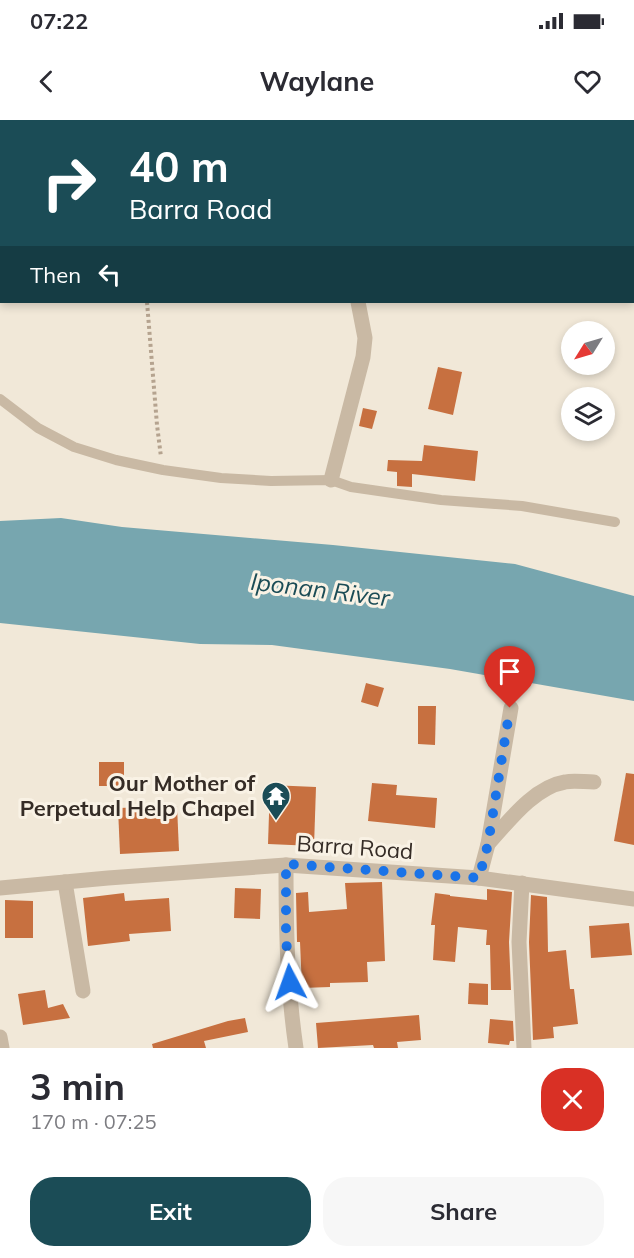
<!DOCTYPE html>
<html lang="en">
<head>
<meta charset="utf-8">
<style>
	:root { --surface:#fff; --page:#f7f7f7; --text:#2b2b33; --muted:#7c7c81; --accent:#1b4c56 }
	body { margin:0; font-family:Mulish,sans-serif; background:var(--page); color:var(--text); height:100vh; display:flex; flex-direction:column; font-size:22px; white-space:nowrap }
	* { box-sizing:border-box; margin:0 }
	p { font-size:20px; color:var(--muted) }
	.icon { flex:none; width:33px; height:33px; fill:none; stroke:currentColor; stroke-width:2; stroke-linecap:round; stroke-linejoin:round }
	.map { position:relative; height:928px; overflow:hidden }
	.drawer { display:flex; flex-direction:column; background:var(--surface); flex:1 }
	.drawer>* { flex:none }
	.guide { position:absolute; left:0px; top:0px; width:634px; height:183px; box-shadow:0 3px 9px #0003; background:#1b4c56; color:#fff; overflow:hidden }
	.needle { width:39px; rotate:233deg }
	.tools { position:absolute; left:561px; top:201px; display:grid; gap:12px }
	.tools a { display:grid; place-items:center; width:54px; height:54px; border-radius:50%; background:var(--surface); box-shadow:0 3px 9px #0003; font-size:30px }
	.pin { position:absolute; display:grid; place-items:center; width:51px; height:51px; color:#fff; margin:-62px -26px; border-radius:50% 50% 50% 0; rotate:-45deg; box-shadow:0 0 6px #0007 }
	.pin .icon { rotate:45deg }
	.me { position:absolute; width:66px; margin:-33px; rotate:356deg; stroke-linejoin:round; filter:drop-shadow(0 0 4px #0008) }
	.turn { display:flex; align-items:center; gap:21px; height:126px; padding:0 30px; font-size:27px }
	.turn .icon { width:78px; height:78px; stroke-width:2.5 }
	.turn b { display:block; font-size:42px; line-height:51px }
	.then { display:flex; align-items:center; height:57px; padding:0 30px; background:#0003; gap:12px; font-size:22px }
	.round { display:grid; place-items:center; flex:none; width:63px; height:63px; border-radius:24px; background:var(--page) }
	.head { display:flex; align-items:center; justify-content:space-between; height:102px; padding:0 30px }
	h1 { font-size:36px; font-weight:700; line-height:45px }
	.cta { display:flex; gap:12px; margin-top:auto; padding:12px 30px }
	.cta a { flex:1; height:69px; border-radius:24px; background:var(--accent); color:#fff; font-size:24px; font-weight:700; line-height:69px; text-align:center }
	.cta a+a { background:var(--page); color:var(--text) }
	.status { display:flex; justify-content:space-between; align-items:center; height:42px; padding:0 30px; background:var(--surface); direction:ltr }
	.status svg { height:16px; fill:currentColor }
	header { display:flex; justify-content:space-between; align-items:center; height:78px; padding:0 30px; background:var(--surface); font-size:27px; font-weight:700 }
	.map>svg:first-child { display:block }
	.water { fill:#77a6af }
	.building { fill:#c77040 }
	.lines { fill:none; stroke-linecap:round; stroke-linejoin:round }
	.path { stroke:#b5a38f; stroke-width:4; stroke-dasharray:3 3; stroke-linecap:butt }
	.service { stroke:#c9b9a4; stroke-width:10 }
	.minor { stroke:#c9b9a4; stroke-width:15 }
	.tertiary { stroke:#c9b9a4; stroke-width:15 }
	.route { stroke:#1a73e8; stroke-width:10; stroke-dasharray:0 18 }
	.labels { text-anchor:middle; stroke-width:6; stroke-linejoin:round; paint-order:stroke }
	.poi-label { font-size:22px; font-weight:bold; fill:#352c26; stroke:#f9f2e5; text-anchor:end }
	.street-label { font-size:22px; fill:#352c26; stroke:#f9f2e5 }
	.water-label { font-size:24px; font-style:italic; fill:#1b4c56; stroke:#f9f2e5 }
</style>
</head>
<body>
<div class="status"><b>07:22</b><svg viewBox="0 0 49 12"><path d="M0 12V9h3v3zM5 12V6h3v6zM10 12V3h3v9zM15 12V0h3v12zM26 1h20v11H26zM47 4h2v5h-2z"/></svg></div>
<header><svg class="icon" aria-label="back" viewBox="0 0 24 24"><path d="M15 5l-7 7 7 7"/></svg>Waylane<svg class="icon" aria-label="heart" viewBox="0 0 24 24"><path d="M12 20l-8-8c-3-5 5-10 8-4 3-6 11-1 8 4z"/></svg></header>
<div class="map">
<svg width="634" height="928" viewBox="0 0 634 928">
	<rect width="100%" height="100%" fill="#f1e8d8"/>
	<!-- water -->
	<path class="water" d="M 61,398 L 122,407 L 333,425 L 515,444 L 634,476 L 634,581 L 450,549 L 272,525 L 200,524 L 0,503 L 0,401 Z"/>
	<!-- building -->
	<g class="building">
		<path d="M 438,247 L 462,252 L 453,295 L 428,289 Z"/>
		<path d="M 363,288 L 377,291 L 372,309 L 359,306 Z"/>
		<path d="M 424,325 L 478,331 L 475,361 L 412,354 L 412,367 L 397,366 L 397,352 L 387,351 L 388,340 L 422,341 Z"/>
		<path d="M 366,563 L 384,568 L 378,587 L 361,582 Z"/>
		<path d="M 418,586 L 436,586 L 435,625 L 418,624 Z"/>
		<rect x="99" y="642" width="25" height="24"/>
		<path d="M 626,653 L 634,654 L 634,725 L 614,721 Z"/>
		<path d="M 372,663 L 397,665 L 396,675 L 437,678 L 435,708 L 368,701 Z"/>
		<path d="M 270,665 L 316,667 L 314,726 L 268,724 Z"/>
		<path d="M 177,686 L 179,731 L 120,734 L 118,688 Z"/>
		<path d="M 382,762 L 385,841 L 367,842 L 368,862 L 330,863 L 330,867 L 302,868 L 300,822 L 297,822 L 296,773 L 308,772 L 309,792 L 347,789 L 345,763 Z"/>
		<path d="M 235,768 L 261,769 L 260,799 L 234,798 Z"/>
		<path d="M 487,769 L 512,772 L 509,822 L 511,870 L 491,870 L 490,825 L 486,825 L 487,810 L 458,807 L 455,842 L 433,840 L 435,805 L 431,805 L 435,773 L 450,775 L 450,776 L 487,780 Z"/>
		<path d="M 124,773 L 125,781 L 169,778 L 171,811 L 129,814 L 130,821 L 88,826 L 83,778 Z"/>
		<path d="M 531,775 L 547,777 L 548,832 L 566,830 L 570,869 L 574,869 L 578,904 L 553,907 L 554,918 L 533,920 L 529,822 Z"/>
		<path d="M 5,780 L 33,781 L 33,818 L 5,818 Z"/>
		<path d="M 629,803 L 632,835 L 591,838 L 589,806 Z"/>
		<path d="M 469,863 L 488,864 L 488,885 L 468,884 Z"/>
		<path d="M 45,870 L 48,888 L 63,884 L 70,898 L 23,905 L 18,874 Z"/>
		<path d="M 419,895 L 421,920 L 397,922 L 398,928 L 374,928 L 373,925 L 318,928 L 316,903 Z"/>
		<path d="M 245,898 L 248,912 L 204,921 L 206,928 L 153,928 L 152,924 L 228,901 Z"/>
		<path d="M 490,899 L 513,901 L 514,921 L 510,921 L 509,925 L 488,923 Z"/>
	</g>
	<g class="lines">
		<!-- path -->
		<g class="path">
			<path d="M 0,88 L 2,88"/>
			<path d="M 147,182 L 157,305 L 161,337"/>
		</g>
		<!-- service -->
		<path class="service" d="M 0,279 L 38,308 L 74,327 L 116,340 L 163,350 L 221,358 L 271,361 L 331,360 L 351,367 L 441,380 L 522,386 L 615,402"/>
		<!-- minor -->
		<g class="minor">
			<path d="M 363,2 L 364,0"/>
			<path d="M 331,360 L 363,237 L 365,218 L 358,182"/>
			<path d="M 488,724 C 508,702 534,667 565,662 C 574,660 584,662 594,662"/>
			<path d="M 479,758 L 488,724 L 511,588"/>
			<path d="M 65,762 L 83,871"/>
			<path d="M 522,763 L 519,822 L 524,928"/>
			<path d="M 0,917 L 2,928"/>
		</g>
		<!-- tertiary -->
		<g class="tertiary">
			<path d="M 286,745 C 286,806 287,867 296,928"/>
			<path d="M 0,768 L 108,758 L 286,745 L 479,758 L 634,779"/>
		</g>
	</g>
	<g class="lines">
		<!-- route -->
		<path class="route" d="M 290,862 L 286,819 L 286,744 L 479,758 L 488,724 L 510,588"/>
	</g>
	<!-- icons -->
	<defs>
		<g id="temple-pin" transform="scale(1.5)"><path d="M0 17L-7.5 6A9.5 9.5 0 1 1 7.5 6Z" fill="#1b4c56" stroke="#f9f2e5"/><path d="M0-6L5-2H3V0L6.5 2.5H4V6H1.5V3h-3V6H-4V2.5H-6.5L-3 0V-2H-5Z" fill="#fff"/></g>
	</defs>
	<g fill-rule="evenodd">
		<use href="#temple-pin" x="276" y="676"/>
	</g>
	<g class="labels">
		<!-- poi labels -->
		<g class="poi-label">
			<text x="255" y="671">Our Mother of<tspan x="255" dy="25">Perpetual Help Chapel</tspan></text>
		</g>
		<!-- street labels -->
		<g class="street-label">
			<text transform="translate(355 727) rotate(4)" y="8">Barra Road</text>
		</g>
		<!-- water labels -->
		<g class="water-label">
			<text transform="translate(320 470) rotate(7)" y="8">Iponan River</text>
		</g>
	</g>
</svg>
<div class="tools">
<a><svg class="needle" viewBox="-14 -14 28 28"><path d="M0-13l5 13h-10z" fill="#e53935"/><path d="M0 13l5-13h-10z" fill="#7c7c81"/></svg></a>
<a><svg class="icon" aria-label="layers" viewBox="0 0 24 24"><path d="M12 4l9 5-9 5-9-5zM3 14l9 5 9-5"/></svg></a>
</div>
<div class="pin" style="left:510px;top:588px;background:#d93025"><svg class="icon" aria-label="arrive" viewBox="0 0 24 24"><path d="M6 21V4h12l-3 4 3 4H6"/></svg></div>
<svg class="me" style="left:290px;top:862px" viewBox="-20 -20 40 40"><path d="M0-17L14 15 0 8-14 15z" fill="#1a73e8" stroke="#fff" stroke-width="4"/></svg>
<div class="guide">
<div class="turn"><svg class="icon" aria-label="right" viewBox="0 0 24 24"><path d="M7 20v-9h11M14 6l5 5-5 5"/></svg><div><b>40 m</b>Barra Road</div></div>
<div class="then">Then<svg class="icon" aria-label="left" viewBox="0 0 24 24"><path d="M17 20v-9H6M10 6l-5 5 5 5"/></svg></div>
</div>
</div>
<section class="drawer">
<div class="head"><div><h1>3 min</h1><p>170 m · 07:25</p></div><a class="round" style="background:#d93025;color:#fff"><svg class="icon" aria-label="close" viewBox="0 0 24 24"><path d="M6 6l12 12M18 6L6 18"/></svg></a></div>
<div class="cta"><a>Exit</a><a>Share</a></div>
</section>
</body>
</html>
